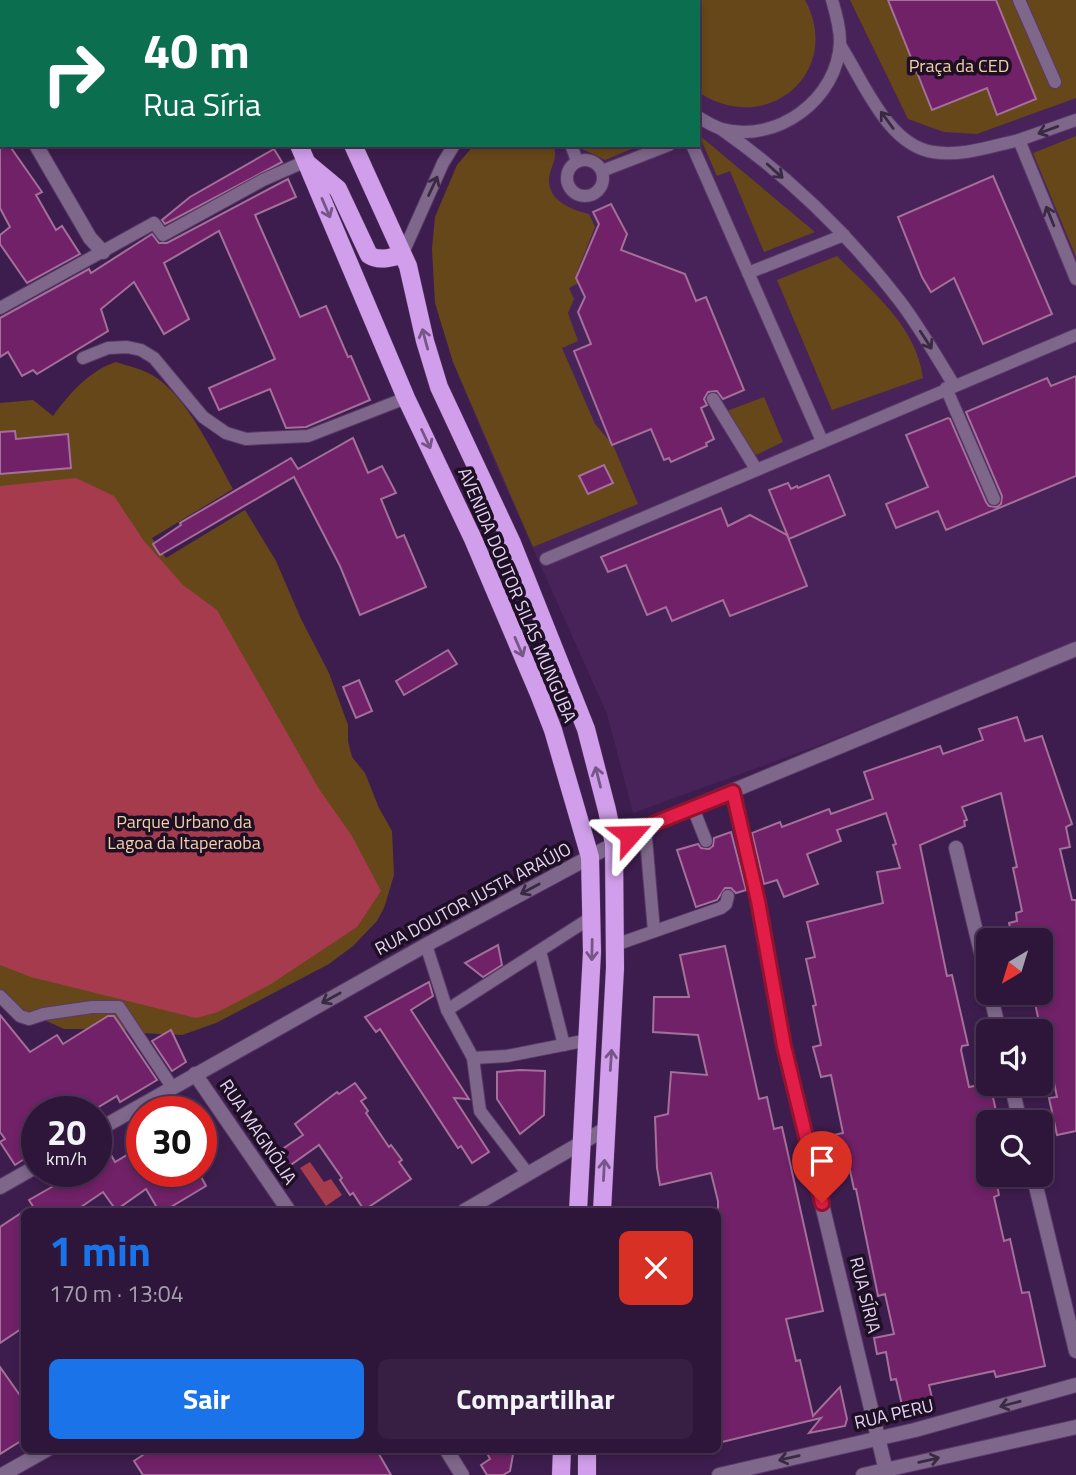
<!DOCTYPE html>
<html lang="pt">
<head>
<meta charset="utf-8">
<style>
	:root { --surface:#2e163a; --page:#361f42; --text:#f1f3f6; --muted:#a79faf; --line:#493554; --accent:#1a73e8 }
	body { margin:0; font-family:"Titillium Web",sans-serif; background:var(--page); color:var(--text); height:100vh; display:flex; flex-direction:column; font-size:26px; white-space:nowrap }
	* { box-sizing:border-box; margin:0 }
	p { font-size:23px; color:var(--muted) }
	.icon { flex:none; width:38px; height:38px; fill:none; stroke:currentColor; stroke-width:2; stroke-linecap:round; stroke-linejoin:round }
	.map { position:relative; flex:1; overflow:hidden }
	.sheet { position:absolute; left:21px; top:1208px; width:700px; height:245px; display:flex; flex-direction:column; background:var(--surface); border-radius:10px; box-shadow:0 4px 10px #0003,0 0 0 2px var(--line) }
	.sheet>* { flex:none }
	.hud { position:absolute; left:0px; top:0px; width:700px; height:147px; box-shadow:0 4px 10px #0003,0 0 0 2px var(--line); background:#0b6e4f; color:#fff; overflow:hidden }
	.needle { width:46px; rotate:218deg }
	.controls { position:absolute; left:976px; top:928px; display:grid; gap:14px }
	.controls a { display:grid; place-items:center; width:77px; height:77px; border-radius:10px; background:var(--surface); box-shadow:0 4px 10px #0003,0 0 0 2px var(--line); font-size:35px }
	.speed { position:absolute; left:21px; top:1096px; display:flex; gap:14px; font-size:35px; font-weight:700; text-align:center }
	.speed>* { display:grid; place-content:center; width:91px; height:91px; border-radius:50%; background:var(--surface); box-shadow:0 4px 10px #0003,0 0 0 2px var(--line); line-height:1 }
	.speed small { font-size:18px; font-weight:400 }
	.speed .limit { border:10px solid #d22; background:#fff; color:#111 }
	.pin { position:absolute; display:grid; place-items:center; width:60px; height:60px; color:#fff; margin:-72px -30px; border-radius:50% 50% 50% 0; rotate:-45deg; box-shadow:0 0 7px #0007 }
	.pin .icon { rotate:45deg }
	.me { position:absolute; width:77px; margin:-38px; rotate:65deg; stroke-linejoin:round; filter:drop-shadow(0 0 5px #0008) }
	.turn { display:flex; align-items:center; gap:24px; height:147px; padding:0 28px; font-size:32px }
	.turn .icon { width:91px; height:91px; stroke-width:2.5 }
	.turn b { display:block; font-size:49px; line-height:60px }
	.round { display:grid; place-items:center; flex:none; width:74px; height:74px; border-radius:10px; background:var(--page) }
	.overview { display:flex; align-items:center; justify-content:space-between; height:119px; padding:0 28px }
	h1 { font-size:42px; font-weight:700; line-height:52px; color:var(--accent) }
	.cta { display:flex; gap:14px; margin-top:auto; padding:14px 28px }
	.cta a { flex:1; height:80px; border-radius:10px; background:var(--accent); color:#fff; font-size:28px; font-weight:700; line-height:80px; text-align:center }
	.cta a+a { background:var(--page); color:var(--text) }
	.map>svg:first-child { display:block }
	.built { fill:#48235a }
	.green { fill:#66471a }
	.water { fill:#a63b4e }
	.building { fill:#712167; stroke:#a46f9a; stroke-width:2 }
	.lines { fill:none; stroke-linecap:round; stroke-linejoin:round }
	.service-casing { stroke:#583a67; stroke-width:14 }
	.minor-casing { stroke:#583a67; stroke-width:16 }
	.tertiary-casing { stroke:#583a67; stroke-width:16 }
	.primary-casing { stroke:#583a67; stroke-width:19 }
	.service { stroke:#7f678c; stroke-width:12 }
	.minor { stroke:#7f678c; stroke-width:14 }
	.tertiary { stroke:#7f678c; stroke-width:14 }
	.primary { stroke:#d09eea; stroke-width:18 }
	.oneway { stroke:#3a2943 }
	.oneway2 { stroke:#765687 }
	.route-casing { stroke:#92132f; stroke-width:18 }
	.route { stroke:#e11d48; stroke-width:12 }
	.labels { text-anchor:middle; stroke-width:7; stroke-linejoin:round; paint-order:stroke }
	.park-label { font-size:18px; fill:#f3d1a6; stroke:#1d0f24 }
	.street-label { font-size:18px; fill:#e6d3f1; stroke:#1d0f24 }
</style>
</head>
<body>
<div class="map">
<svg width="1076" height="1475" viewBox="0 0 1076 1475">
	<rect width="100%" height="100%" fill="#3d1d4d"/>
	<!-- built -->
	<path class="built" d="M 446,0 L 1076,0 L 1076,642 L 812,748 L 633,813 L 607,714 L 494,461 L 453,362 L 435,303 L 432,249 L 435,217 L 457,165 L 474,145 L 698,145 L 698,2 Z"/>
	<!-- green -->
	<g class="green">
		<path d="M 680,0 L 805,0 C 844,72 767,138 698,92 L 698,2 L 679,2 Z"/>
		<path d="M 850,0 L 1076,0 L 1076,98 L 977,134 L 944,132 L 908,119 Z"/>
		<path d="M 699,135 L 815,232 L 764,252 L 730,171 L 717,176 Z"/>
		<path d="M 1076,136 L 1076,257 L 1033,153 Z"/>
		<path d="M 474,145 L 553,145 C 558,156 553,162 550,173 C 543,198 570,210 589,214 L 595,227 L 577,272 L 580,282 L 569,288 L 574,299 L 568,313 L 578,341 L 562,348 L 595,424 L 613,445 L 638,504 L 533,547 L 453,362 L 435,303 L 432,249 L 435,217 L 457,165 Z"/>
		<path d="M 574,145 L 641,145 L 605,160 Z"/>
		<path d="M 837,256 C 872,292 916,325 923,378 L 832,410 L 777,280 Z"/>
		<path d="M 116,362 C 128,366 142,369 152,375 C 186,394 214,455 233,489 L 152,538 L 166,558 L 245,510 L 276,561 L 301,619 L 329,673 L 348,725 L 348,741 L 352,757 L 365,773 L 379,808 L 392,831 L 394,875 L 384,908 L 377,921 L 353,946 L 329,964 L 216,1023 L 182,1035 L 140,1033 L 116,1029 L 64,1029 L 29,1013 L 0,995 L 0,403 L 33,400 L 53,416 C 69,394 90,370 116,362 Z"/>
		<path d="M 764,397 L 783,442 L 756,455 L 724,412 Z"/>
	</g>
	<!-- water -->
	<g class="water">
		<path d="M 76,478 L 114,496 L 144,541 L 183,585 L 217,610 L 319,789 L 352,836 L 381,891 L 357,927 L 271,984 L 218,1012 L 196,1018 L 31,977 L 0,965 L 0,486 Z"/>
		<path d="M 310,1162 L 324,1182 L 331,1179 L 342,1195 L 326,1206 L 300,1168 Z"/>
	</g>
	<!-- building -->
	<g class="building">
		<path d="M 888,0 L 996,0 L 1036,99 L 997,115 L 987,88 L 932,110 Z"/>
		<path d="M 0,132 L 2,145 L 9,145 L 42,192 L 36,195 L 56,230 L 62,226 L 80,254 L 27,283 L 0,244 L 0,235 L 10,227 L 0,208 Z"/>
		<path d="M 274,149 L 282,162 L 165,224 L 162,220 L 190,197 Z"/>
		<path d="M 993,176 L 1052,314 L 983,344 L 954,278 L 931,292 L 922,277 L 898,217 Z"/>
		<path d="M 288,179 L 296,197 L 255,215 L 300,317 L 326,306 L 348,357 L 351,356 L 370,400 L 306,427 L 286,428 L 270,389 L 219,410 L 209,388 L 275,359 L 219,231 L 164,263 L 189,319 L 164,334 L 134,282 L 101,309 L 108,331 L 37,374 L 33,370 L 22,376 L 8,352 L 0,357 L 0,318 L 89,269 L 91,273 L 152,234 L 159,243 L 167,243 Z"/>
		<path d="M 611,204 L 627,234 L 621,250 L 685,274 L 696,301 L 706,297 L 744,390 L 723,399 L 717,391 L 708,392 L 704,399 L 707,405 L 701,408 L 714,439 L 706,443 L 707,446 L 671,462 L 669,458 L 664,460 L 651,429 L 612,445 L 574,351 L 591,344 L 578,312 L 585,297 L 576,278 L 599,224 L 593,212 Z"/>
		<path d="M 1076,376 L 1076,476 L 946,530 L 938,511 L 896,528 L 886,504 L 928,487 L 906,435 L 948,418 L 950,419 L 986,502 L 989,506 L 997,507 L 1001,504 L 1002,496 L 966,412 L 1047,378 L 1051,386 Z"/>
		<path d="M 15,431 L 16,439 L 68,434 L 71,468 L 0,474 L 0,432 Z"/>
		<path d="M 353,438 L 368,473 L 382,466 L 396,493 L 381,499 L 397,538 L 404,535 L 426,587 L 360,615 L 340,566 L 294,477 L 160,555 L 153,544 L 181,525 L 180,523 L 291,458 L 298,469 Z"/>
		<path d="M 604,465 L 613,483 L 588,494 L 579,476 Z"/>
		<path d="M 829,475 L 845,515 L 789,539 L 769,490 L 788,483 L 791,489 L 797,486 L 798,488 Z"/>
		<path d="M 721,508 L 728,526 L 750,515 L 787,535 L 807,586 L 730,616 L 723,600 L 672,621 L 666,607 L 647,615 L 626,565 L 608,572 L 601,557 Z"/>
		<path d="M 448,650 L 457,664 L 404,695 L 396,681 Z"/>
		<path d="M 359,680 L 372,711 L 356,718 L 343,687 Z"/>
		<path d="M 1017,717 L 1025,741 L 1042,736 L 1072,824 L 1066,827 L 1070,847 L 1060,849 L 1072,900 L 1076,900 L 1076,1131 L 1057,1135 L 1049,1098 L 1057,1097 L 1048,1055 L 1041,1057 L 1041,1031 L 1033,994 L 1041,992 L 1041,940 L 1013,940 L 1009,923 L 1017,921 L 1016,913 L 1022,911 L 1013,868 L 1017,867 L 1001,793 L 962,807 L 967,820 L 964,821 L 965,826 L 920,845 L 947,976 L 952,975 L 968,1045 L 962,1046 L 961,1050 L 969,1087 L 990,1083 L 997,1116 L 989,1118 L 989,1174 L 995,1174 L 999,1195 L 994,1197 L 1004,1241 L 1010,1239 L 1022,1293 L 1029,1292 L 1045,1366 L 996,1377 L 994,1371 L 929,1385 L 932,1398 L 902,1405 L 896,1379 L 891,1380 L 886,1352 L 877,1354 L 874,1338 L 894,1334 L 885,1294 L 878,1296 L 856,1189 L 854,1189 L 846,1152 L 833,1155 L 829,1136 L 843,1133 L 831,1075 L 821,1077 L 813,1047 L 821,1045 L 813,1006 L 816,1005 L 806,959 L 815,957 L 807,922 L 883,903 L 877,872 L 900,868 L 893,845 L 896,844 L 886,813 L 837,830 L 841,841 L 807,854 L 818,884 L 784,897 L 777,880 L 764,884 L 752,833 L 780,822 L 782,827 L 829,809 L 831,814 L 873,799 L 864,772 L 940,746 L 943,754 L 983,740 L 979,729 Z"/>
		<path d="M 731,832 L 746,890 L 736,893 L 731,888 L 725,888 L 717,900 L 696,907 L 677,850 L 698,844 L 701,848 L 709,849 L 713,846 L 714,838 Z"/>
		<path d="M 498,945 L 502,965 L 483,977 L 465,963 Z"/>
		<path d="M 725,946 L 759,1099 L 767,1097 L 774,1129 L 782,1127 L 823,1311 L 786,1319 L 796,1361 L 800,1360 L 813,1416 L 840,1387 L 847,1419 L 845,1426 L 809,1433 L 821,1418 L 718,1443 L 718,1201 L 711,1173 L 660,1185 L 657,1168 L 655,1117 L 668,1114 L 671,1072 L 707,1075 L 698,1035 L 653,1032 L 654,997 L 689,997 L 680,955 Z"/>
		<path d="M 429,982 L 433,996 L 411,1010 L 469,1099 L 454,1098 L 489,1152 L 472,1163 L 461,1146 L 458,1148 L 380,1029 L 376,1032 L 365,1017 Z"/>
		<path d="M 0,1015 L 30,1052 L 57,1035 L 63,1044 L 108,1016 L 114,1016 L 157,1080 L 120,1102 L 117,1096 L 92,1111 L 37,1111 L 37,1151 L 15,1165 L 0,1142 L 5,1139 L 0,1132 Z"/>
		<path d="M 171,1030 L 186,1062 L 172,1071 L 152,1041 Z"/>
		<path d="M 520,1070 L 545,1071 L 544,1115 L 520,1134 L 497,1099 L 497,1072 Z"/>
		<path d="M 355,1083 L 366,1098 L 361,1101 L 368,1111 L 366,1113 L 389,1147 L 391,1145 L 402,1160 L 399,1162 L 411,1179 L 364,1210 L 353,1193 L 350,1195 L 340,1180 L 342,1178 L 319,1145 L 285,1169 L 275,1154 L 303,1135 L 295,1124 L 337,1092 L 339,1094 Z"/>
		<path d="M 142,1146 L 142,1171 L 198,1171 L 206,1186 L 164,1211 L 159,1211 L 146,1189 L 116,1210 L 103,1192 L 75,1211 L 36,1211 L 29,1200 L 80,1171 L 96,1171 L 96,1162 L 110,1153 L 115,1162 Z"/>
		<path d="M 24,1211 L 24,1327 L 0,1343 L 0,1227 Z"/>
		<path d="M 0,1367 L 24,1401 L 24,1439 L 0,1454 Z"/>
		<path d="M 152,1449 L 376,1449 L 391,1475 L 143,1475 L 134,1461 Z"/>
		<path d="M 485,1449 L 514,1449 L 510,1471 L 503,1475 L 487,1475 L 481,1465 L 490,1459 Z"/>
	</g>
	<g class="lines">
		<!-- service casing -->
		<g class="service-casing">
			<g id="service">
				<path d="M 552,0 L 556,2"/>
				<path d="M 1019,0 L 1055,82"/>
				<path d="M 645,2 L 648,0"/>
				<path d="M 840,45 C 863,80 887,145 933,152 C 961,157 992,146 1019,140 L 1076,279"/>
				<path d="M 698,117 C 705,121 714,127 722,129 C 777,144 838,99 840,42 C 840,27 836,14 832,0"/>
				<path d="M 721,129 C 788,176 849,235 899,300 C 919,326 936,356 954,385"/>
				<path d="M 1019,140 L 1076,120"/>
				<path d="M 571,145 L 577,161"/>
				<path d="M 692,145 L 822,441"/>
				<circle cx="585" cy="178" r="18"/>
				<path d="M 602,171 L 669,145"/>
				<path d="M 402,255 L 443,163 L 454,145"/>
				<path d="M 748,273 L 844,235"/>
				<path d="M 0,308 L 154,223 L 163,235 L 263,180 L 306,161"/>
				<path d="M 83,358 L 108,348 L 127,347 L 141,350 L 154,358 L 203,417 L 226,433 L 246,439 L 308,436 L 406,398"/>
				<path d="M 946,388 L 994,499"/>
				<path d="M 713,399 L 756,469"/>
				<path d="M 546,559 L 1076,335"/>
				<path d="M 693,808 L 706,841"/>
				<path d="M 645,827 L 654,931"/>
				<path d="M 426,945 L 447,1010"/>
				<path d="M 615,945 L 721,908 L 726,904 L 728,896"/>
				<path d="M 540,951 L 564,1045"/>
				<path d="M 0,996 L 20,1016 L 29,1019 L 44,1014 L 92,1007 L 119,1007 L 172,1087"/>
				<path d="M 588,1040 L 507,1056 L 473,1058 L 447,1010 L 592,917"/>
				<path d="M 473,1058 L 480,1111 L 528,1174"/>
			</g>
		</g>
		<!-- minor casing -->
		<g class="minor-casing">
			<g id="minor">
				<path d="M 94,2 L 97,0"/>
				<path d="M 0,57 L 2,56"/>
				<path d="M 0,83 L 2,86"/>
				<path d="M 36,145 L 90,238 L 103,252"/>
				<path d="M 733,792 L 758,901 L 784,1046 L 887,1475"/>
				<path d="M 614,844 L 645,827 L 1076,649"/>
				<path d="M 956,848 L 989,986"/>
				<path d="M 990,992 L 999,1031"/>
				<path d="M 195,1074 L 289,1211"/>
				<path d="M 1011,1083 L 1020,1122"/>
				<path d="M 1033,1174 L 1076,1351"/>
				<path d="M 446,1449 L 462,1475"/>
			</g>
		</g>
		<!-- tertiary casing -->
		<g class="tertiary-casing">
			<g id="tertiary">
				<path d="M 96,1131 L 426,945 L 614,844"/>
				<path d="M 0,1187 L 37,1166"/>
				<path d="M 464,1211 L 607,1128"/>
				<path d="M 2,1475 L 48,1449"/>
				<path d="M 719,1475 L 915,1430 L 1076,1385"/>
				<path d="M 863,1475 L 1076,1427"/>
			</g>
		</g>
		<!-- primary casing -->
		<g class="primary-casing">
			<g id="primary">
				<path d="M 233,0 L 234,2"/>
				<path d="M 286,0 L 287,2"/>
				<path d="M 299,145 L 406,398 L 473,539 L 539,694 L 553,730 L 590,857 L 592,952 L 578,1211"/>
				<path d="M 353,145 L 408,266 L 425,341 L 439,387 L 512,543 L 586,729 L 607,810 L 614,844 L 615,968 L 602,1211"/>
				<path d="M 308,164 L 338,189 L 369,255 C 380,262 391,257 402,255"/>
				<path d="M 561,1475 L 562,1449"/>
				<path d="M 587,1475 L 587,1449"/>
			</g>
		</g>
		<!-- service -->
		<use href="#service" class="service"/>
		<!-- minor -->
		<use href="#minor" class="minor"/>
		<!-- tertiary -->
		<use href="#tertiary" class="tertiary"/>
		<!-- primary -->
		<use href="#primary" class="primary"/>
	</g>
	<!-- one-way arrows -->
	<defs><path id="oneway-shaft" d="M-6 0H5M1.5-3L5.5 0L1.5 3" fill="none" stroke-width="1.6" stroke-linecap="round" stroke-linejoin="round" transform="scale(1.75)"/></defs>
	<g class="oneway">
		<use href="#oneway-shaft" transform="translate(887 120) rotate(-126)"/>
		<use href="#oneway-shaft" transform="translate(1048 130) rotate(160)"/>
		<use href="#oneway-shaft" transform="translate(775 171) rotate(42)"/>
		<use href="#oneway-shaft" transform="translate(433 186) rotate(-65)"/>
		<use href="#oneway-shaft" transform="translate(1050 216) rotate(-112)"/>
		<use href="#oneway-shaft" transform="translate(926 340) rotate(57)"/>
		<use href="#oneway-shaft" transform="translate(530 889) rotate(152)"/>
		<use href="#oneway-shaft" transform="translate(331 998) rotate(151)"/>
		<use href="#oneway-shaft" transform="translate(1010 1404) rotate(165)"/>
		<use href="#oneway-shaft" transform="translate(789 1458) rotate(167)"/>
		<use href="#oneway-shaft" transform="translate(929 1460) rotate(-13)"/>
	</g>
	<g class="oneway2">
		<use href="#oneway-shaft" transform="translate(326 208) rotate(67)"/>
		<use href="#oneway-shaft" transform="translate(425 339) rotate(-105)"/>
		<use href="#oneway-shaft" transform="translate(426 439) rotate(65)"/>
		<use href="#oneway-shaft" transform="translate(519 647) rotate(67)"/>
		<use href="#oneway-shaft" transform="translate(598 777) rotate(-104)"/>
		<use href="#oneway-shaft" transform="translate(592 950) rotate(91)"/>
		<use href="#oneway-shaft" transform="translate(611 1060) rotate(-86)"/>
		<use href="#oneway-shaft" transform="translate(604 1170) rotate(-87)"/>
	</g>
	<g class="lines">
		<!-- route casing -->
		<g class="route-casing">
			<path id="route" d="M 630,835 L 645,827 L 733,792 L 758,901 L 784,1046 L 822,1203"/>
		</g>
		<!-- route -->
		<use href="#route" class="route"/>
	</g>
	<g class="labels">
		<!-- park labels -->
		<g class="park-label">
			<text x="959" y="72">Praça da CED</text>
			<text x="184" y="828">Parque Urbano da<tspan x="184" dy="21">Lagoa da Itaperaoba</tspan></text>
		</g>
		<!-- street labels -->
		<g class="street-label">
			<text transform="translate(517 595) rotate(67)" y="6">AVENIDA DOUTOR SILAS MUNGUBA</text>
			<text transform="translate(473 899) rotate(-28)" y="6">RUA DOUTOR JUSTA ARAÚJO</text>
			<text transform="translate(258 1132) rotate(56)" y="6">RUA MAGNÓLIA</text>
			<text transform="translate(865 1295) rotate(76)" y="6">RUA SÍRIA</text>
			<text transform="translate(894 1414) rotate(-13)" y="6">RUA PERU</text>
		</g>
	</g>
</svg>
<div class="controls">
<a><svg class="needle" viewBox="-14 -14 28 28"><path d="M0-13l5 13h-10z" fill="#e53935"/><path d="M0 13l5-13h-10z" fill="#a79faf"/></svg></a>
<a><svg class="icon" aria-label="sound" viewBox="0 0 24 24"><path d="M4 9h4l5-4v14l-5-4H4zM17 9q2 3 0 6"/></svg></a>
<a><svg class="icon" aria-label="search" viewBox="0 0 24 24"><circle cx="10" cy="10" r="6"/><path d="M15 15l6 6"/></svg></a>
</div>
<div class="speed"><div>20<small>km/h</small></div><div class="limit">30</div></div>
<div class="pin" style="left:822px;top:1203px;background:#d93025"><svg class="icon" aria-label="arrive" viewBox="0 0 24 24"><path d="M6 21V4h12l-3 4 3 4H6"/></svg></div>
<svg class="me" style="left:630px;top:835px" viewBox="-20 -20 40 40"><path d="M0-17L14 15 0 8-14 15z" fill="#e11d48" stroke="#fff" stroke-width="4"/></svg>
<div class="hud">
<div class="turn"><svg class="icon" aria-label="right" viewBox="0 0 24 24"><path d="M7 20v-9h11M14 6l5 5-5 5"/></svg><div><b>40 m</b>Rua Síria</div></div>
</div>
<section class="sheet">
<div class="overview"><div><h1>1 min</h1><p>170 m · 13:04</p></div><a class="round" style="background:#d93025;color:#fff"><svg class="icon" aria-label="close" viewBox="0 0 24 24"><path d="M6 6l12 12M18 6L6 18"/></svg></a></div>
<div class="cta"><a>Sair</a><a>Compartilhar</a></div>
</section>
</div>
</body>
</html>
